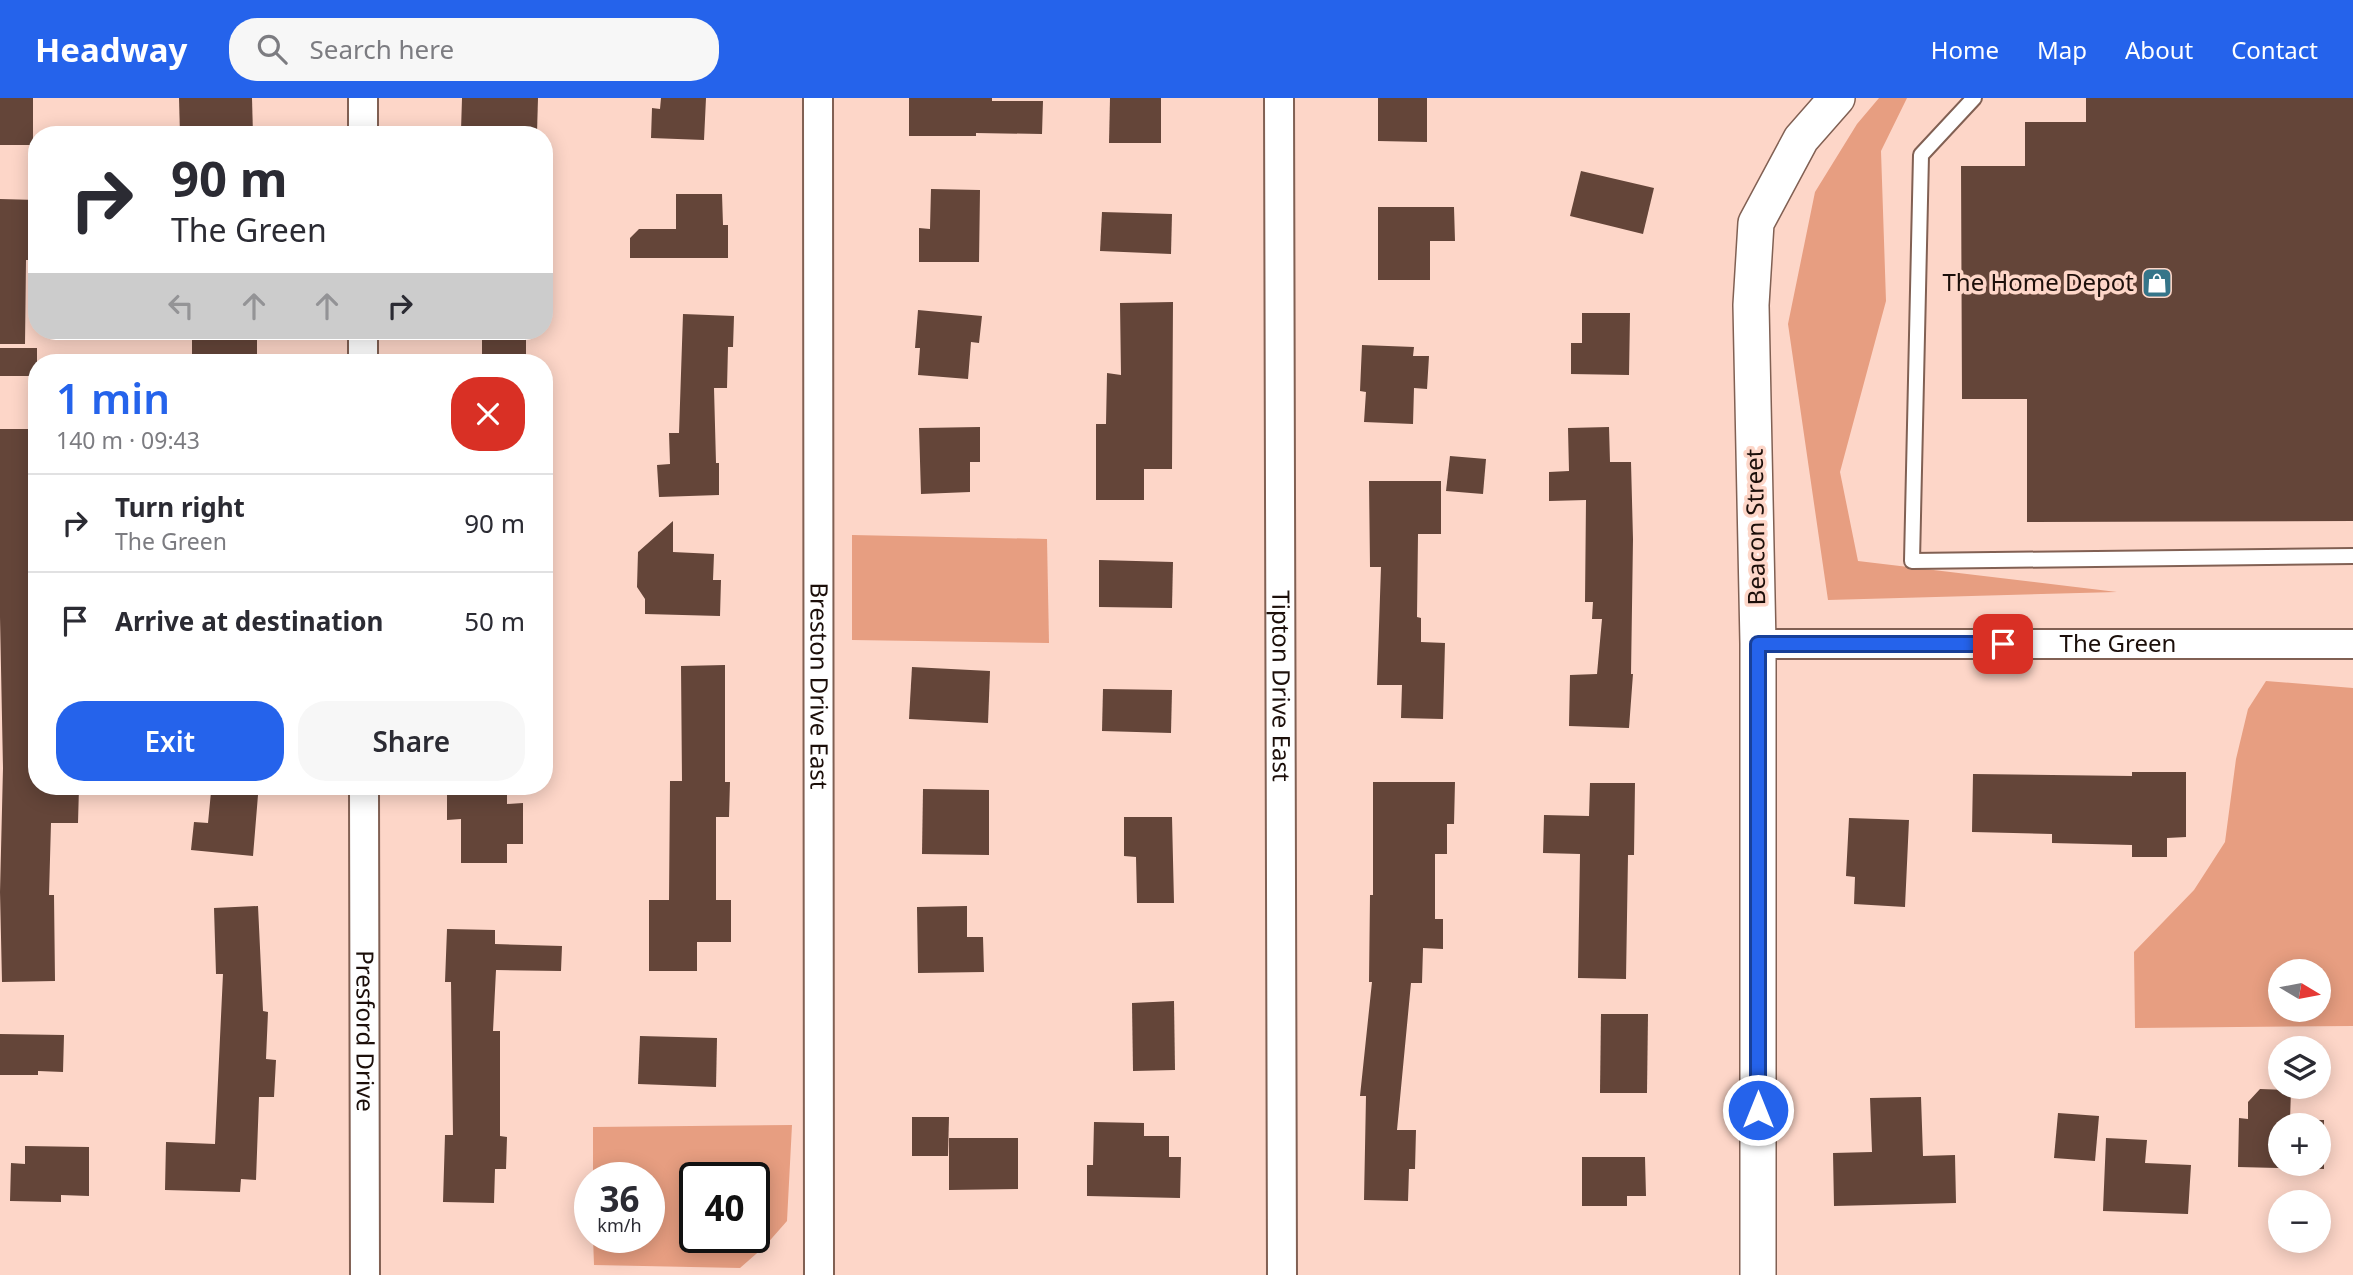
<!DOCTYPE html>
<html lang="en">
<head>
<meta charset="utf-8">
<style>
	:root { --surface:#fff; --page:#f7f7f7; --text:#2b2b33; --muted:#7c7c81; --line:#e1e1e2; --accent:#2563eb }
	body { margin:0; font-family:"Noto Sans",sans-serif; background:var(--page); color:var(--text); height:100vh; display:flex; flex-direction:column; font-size:26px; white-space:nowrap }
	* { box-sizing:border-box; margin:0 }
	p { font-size:23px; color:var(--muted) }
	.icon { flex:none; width:38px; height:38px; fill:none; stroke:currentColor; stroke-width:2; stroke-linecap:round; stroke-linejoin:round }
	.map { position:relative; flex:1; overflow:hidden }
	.sheet { position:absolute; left:28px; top:256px; width:525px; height:441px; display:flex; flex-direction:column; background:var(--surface); border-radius:28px; box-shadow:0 4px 18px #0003 }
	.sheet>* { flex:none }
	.hud { position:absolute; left:28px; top:28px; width:525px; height:214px; border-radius:28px; box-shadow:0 4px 18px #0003; background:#fff; color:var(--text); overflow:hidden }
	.needle { width:46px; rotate:100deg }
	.buttons { position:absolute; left:2268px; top:861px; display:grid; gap:14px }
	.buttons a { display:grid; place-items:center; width:63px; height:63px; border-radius:50%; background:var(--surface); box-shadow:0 4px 18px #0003; font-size:35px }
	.speed { position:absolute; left:574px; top:1064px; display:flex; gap:14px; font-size:35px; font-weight:700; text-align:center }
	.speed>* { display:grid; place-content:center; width:91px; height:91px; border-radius:50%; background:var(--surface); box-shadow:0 4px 18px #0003; line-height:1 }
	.speed small { font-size:18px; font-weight:400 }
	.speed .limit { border:4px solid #111; border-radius:10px; background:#fff; color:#111 }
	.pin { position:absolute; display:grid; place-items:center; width:60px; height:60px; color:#fff; margin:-30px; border-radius:14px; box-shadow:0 4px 10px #0006 }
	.me { position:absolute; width:77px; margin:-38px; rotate:0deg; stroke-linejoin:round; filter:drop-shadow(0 0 5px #0008) }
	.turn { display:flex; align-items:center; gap:24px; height:147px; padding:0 28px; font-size:32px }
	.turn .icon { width:91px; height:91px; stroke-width:2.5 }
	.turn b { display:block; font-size:49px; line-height:60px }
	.lanes { display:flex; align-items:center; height:66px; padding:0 28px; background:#0003; justify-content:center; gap:35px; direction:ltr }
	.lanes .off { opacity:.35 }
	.round { display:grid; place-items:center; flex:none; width:74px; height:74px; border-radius:28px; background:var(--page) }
	.head { display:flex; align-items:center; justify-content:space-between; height:119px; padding:0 28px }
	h1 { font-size:42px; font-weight:600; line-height:52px; color:var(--accent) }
	.primary-button { display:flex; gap:14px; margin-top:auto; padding:14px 28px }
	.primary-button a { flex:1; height:80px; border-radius:28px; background:var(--accent); color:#fff; font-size:28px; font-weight:600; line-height:80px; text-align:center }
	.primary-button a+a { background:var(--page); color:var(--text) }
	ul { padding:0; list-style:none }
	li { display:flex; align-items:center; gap:21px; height:98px; padding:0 28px; border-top:2px solid var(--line) }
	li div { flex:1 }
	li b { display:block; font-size:26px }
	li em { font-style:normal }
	header { display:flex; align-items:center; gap:42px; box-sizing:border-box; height:98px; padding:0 35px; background:var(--accent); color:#fff }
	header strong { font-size:33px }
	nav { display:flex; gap:38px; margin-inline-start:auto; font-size:24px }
	.search { width:490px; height:63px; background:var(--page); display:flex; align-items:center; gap:18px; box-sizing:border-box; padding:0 24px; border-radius:28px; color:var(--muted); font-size:26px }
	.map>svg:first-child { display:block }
	.green { fill:#e79e81; fill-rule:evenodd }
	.building { fill:#644539; fill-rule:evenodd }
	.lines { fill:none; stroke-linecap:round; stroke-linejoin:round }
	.service-casing { stroke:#816053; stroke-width:18 }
	.minor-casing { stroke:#816053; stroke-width:32 }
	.tertiary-casing { stroke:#816053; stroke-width:38 }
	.service { stroke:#fff; stroke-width:14 }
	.minor { stroke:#fff; stroke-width:28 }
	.tertiary { stroke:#fff; stroke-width:35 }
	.route-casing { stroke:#184099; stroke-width:18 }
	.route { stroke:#2563eb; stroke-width:12 }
	.labels { text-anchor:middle; stroke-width:7; stroke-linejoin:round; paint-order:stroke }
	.poi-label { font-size:24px; fill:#1c0f0a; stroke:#fdd6c8; text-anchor:end }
	.street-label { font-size:24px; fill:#1c0f0a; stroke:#fdd6c8 }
</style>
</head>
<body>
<header>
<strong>Headway</strong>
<div class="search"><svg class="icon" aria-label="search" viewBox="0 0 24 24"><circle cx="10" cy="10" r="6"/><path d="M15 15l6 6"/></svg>Search here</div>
<nav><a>Home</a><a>Map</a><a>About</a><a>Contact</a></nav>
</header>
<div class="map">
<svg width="2353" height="1177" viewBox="0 0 2353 1177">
	<rect width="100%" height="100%" fill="#fdd6c8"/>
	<!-- green -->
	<g class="green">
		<path d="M 1879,0 L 1907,0 L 1881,53 L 1886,203 L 1840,374 L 1858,463 L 2117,494 L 1828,502 L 1788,226 L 1815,94 L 1857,26 Z"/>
		<path d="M 852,437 L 1047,441 L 1049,545 L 852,542 Z"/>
		<path d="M 2266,583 L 2353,590 L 2353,928 L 2135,930 L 2134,854 L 2194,792 L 2225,744 L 2236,661 L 2248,611 ZM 2280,873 L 2319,873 L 2319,912 L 2280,912 Z"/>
		<path d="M 792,1027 L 787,1123 L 765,1148 L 740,1170 L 594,1167 L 593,1139 L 649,1139 L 649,1080 L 593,1080 L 593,1029 ZM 695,1080 L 754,1080 L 754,1139 L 695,1139 Z"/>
	</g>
	<!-- building -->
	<g class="building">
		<rect x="0" y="0" width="33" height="47"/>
		<path d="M 179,0 L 252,0 L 253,37 L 180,37 Z"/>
		<path d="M 462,0 L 538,0 L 537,35 L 461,33 Z"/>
		<path d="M 661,0 L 706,0 L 704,42 L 651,40 L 652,10 L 660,11 Z"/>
		<path d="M 909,0 L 992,0 L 992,3 L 1043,3 L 1042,36 L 976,35 L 976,38 L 909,38 Z"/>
		<path d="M 1110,0 L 1161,0 L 1161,45 L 1109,45 Z"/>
		<path d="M 1378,0 L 1427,0 L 1427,44 L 1378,43 Z"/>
		<path d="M 2086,0 L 2353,0 L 2353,423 L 2027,424 L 2027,301 L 1962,301 L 1961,68 L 2025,68 L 2025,24 L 2086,24 Z"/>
		<path d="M 1581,73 L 1654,90 L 1643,136 L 1570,118 Z"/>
		<path d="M 931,91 L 980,92 L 979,164 L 919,164 L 919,130 L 930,131 Z"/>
		<path d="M 676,96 L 722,96 L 723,127 L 728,127 L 728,160 L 630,160 L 630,140 L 639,131 L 676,131 Z"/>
		<path d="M 0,101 L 37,102 L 37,162 L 26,162 L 25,246 L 0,246 Z"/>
		<path d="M 1378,109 L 1454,109 L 1455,143 L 1430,143 L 1430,182 L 1378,182 Z"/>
		<path d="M 1102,114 L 1172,116 L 1171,156 L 1100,153 Z"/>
		<path d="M 1173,204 L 1172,371 L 1144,371 L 1144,402 L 1096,402 L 1096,326 L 1106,326 L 1107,275 L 1121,277 L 1120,205 Z"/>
		<path d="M 918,212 L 982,218 L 979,245 L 971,244 L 968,281 L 918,277 L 920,250 L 915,250 Z"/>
		<path d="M 1582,215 L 1630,215 L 1629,277 L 1571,276 L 1571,245 L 1582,245 Z"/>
		<path d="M 683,216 L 734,218 L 733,249 L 728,249 L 727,290 L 714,290 L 716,365 L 719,365 L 719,397 L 659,399 L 657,367 L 670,366 L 669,335 L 679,335 Z"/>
		<rect x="192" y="233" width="65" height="31"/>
		<rect x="482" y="233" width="44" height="31"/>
		<path d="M 1362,247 L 1414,249 L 1413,258 L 1429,258 L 1427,291 L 1414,290 L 1413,326 L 1364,324 L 1366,294 L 1360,293 Z"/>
		<rect x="0" y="250" width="37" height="28"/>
		<path d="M 980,329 L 980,364 L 970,364 L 970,394 L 921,396 L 919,330 Z"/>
		<path d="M 1609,329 L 1610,364 L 1631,364 L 1633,441 L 1631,576 L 1633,576 L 1629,630 L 1569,628 L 1570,577 L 1597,576 L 1602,521 L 1592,521 L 1593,504 L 1585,504 L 1586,402 L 1549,403 L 1549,374 L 1569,373 L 1568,330 Z"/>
		<path d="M 0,331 L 37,331 L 37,688 L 79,689 L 78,725 L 51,725 L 49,797 L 54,797 L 55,883 L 2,884 L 0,794 L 3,670 L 0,519 Z"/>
		<path d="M 1450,358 L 1486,361 L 1483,396 L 1446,393 Z"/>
		<path d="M 1369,383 L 1441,383 L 1441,436 L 1418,436 L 1417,519 L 1421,520 L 1421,544 L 1445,545 L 1443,621 L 1401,620 L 1402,587 L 1377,587 L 1381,469 L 1370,469 Z"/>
		<path d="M 673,423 L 673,454 L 714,456 L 713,482 L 721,482 L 720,518 L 645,516 L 645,501 L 637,489 L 638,454 Z"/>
		<path d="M 1099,462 L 1173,464 L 1172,510 L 1099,509 Z"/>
		<path d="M 725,567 L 725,684 L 730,684 L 729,719 L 716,719 L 716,802 L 731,802 L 731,844 L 697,844 L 697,873 L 649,873 L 649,802 L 669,802 L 670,683 L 682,683 L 681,568 Z"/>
		<path d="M 912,569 L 990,573 L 988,625 L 909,621 Z"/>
		<path d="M 1103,591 L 1172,592 L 1171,635 L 1102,633 Z"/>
		<path d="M 2132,674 L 2186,674 L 2186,739 L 2167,740 L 2167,759 L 2132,759 L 2132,747 L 2052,745 L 2052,736 L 1972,734 L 1973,676 L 2132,678 Z"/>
		<path d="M 1373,684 L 1455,684 L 1454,726 L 1447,726 L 1447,756 L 1435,756 L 1435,821 L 1443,821 L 1443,851 L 1423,850 L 1422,885 L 1411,885 L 1397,1032 L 1416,1032 L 1415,1071 L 1409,1071 L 1408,1103 L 1364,1102 L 1366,998 L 1360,998 L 1372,884 L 1369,884 L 1370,797 L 1373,797 Z"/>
		<path d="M 1590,685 L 1635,685 L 1634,757 L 1628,757 L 1626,881 L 1578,880 L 1580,756 L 1543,755 L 1544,717 L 1589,718 Z"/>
		<path d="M 447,688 L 507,688 L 507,706 L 523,705 L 523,746 L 507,746 L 507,765 L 461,765 L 461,721 L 447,722 Z"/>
		<path d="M 923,691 L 989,692 L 989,757 L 922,756 Z"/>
		<path d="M 211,694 L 258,697 L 253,758 L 191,752 L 194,724 L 208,725 Z"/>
		<path d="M 1124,719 L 1172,719 L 1174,805 L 1137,805 L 1136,759 L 1124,758 Z"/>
		<path d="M 1849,720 L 1909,722 L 1905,809 L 1854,806 L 1855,779 L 1846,778 Z"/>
		<path d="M 258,808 L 263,913 L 268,914 L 266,961 L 276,962 L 274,999 L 259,999 L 256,1082 L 241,1081 L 240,1094 L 165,1092 L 166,1044 L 215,1046 L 223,876 L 216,876 L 214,810 Z"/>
		<path d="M 967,808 L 967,839 L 983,839 L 984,874 L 918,875 L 917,809 Z"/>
		<path d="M 447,831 L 495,832 L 495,846 L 562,848 L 561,873 L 496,872 L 493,933 L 500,933 L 500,1038 L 507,1039 L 506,1071 L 495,1071 L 494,1105 L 443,1104 L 445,1037 L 453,1037 L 451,884 L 445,884 Z"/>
		<path d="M 1174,903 L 1175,972 L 1133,973 L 1132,905 Z"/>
		<path d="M 1601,916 L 1648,916 L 1647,995 L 1600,995 Z"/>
		<path d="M 0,936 L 64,937 L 63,974 L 38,973 L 38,977 L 0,977 Z"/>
		<path d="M 640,938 L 717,940 L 716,989 L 638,986 Z"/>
		<path d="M 2260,991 L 2291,992 L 2290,1022 L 2324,1022 L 2324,1071 L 2238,1069 L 2239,1020 L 2248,1021 L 2248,1004 ZM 2280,1027 L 2319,1027 L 2319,1066 L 2280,1066 Z"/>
		<path d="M 1921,999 L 1923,1058 L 1955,1057 L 1956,1105 L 1834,1108 L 1833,1055 L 1872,1054 L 1870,1000 Z"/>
		<path d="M 2058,1015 L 2099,1018 L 2095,1063 L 2054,1060 Z"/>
		<path d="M 912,1019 L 949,1019 L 948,1058 L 912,1058 Z"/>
		<path d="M 1094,1024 L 1144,1025 L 1144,1038 L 1169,1038 L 1169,1059 L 1181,1059 L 1180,1100 L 1087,1098 L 1087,1067 L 1093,1067 Z"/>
		<path d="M 949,1040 L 1018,1040 L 1018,1091 L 949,1092 Z"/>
		<path d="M 2106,1040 L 2147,1042 L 2145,1065 L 2191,1067 L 2188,1116 L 2103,1113 Z"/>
		<path d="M 25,1048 L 89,1049 L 89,1098 L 61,1097 L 61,1104 L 10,1103 L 11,1065 L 25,1066 Z"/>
		<path d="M 1582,1059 L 1645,1059 L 1646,1098 L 1627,1098 L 1627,1108 L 1582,1108 Z"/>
	</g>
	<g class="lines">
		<!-- service casing -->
		<g class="service-casing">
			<path id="service" d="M 1974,0 L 1921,57 L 1912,463 L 2353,458"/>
		</g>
		<!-- minor casing -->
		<g class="minor-casing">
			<g id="minor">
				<path d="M 363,0 L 363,37"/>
				<path id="s1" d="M 818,0 L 819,1177"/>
				<path id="s2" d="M 1279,0 L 1282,1177"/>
				<path d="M 363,233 L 363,264"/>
				<path id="s3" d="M 1758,546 L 2353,546"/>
				<path id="s4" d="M 364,688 L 365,1177"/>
			</g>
		</g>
		<!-- tertiary casing -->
		<g class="tertiary-casing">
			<path id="tertiary" d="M 1758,1177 L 1758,546 L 1751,207 L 1756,125 L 1801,41 L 1837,0"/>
		</g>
		<!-- service -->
		<use href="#service" class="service"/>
		<!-- minor -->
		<use href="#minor" class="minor"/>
		<!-- tertiary -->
		<use href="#tertiary" class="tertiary"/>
	</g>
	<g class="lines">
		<!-- route casing -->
		<g class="route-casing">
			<path id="route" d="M 1758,1012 L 1758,546 L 2003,546"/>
		</g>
		<!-- route -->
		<use href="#route" class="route"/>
	</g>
	<!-- icons -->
	<defs>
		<g id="shop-square" transform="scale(1.575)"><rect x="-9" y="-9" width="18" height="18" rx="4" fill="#357589" stroke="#fdd6c8"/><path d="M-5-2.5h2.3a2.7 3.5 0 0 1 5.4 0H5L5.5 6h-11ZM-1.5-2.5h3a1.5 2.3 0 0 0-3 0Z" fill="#fff"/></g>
	</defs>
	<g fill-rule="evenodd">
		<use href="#shop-square" x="2157" y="185"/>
	</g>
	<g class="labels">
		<!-- poi labels -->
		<g class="poi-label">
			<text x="2134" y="193">The Home Depot</text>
		</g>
		<!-- street labels -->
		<g class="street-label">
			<text transform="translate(1756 429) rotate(-91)" y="8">Beacon Street</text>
			<text dy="8" stroke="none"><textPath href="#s3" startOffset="360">The Green</textPath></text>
			<text dy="8" stroke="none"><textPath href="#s1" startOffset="588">Breston Drive East</textPath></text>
			<text dy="8" stroke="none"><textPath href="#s2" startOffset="588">Tipton Drive East</textPath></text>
			<text dy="8" stroke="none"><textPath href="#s4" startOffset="245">Presford Drive</textPath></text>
		</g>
	</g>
</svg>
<div class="buttons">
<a><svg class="needle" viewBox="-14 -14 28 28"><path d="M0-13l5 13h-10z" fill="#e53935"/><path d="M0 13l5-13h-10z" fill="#7c7c81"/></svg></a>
<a><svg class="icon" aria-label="layers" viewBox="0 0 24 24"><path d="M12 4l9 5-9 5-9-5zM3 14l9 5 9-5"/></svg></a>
<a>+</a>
<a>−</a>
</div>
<div class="speed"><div>36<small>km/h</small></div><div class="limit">40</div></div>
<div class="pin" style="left:2003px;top:546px;background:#d93025"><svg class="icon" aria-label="arrive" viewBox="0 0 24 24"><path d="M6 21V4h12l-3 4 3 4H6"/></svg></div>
<svg class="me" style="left:1758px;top:1012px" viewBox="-20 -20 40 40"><circle r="17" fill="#2563eb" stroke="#fff" stroke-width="3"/><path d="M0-11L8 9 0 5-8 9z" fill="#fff"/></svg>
<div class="hud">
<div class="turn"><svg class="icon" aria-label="right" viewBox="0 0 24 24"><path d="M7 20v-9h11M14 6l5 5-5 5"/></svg><div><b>90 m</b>The Green</div></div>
<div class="lanes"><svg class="icon off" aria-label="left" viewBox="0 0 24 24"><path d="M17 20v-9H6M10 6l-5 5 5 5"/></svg><svg class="icon off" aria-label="ahead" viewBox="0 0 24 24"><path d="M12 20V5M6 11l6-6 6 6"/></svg><svg class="icon off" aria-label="ahead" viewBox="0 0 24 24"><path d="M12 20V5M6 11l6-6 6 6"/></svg><svg class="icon" aria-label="right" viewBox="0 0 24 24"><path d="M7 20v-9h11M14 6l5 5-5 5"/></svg></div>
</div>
<section class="sheet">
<div class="head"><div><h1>1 min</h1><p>140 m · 09:43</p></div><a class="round" style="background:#d93025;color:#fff"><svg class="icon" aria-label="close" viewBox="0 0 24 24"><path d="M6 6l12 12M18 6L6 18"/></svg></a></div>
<ul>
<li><svg class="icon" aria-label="right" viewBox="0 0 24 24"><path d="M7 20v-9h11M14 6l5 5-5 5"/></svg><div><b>Turn right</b><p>The Green</p></div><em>90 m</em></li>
<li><svg class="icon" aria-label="arrive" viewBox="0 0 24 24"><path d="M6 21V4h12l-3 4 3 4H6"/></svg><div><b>Arrive at destination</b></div><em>50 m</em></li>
</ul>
<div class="primary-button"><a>Exit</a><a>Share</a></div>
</section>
</div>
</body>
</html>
